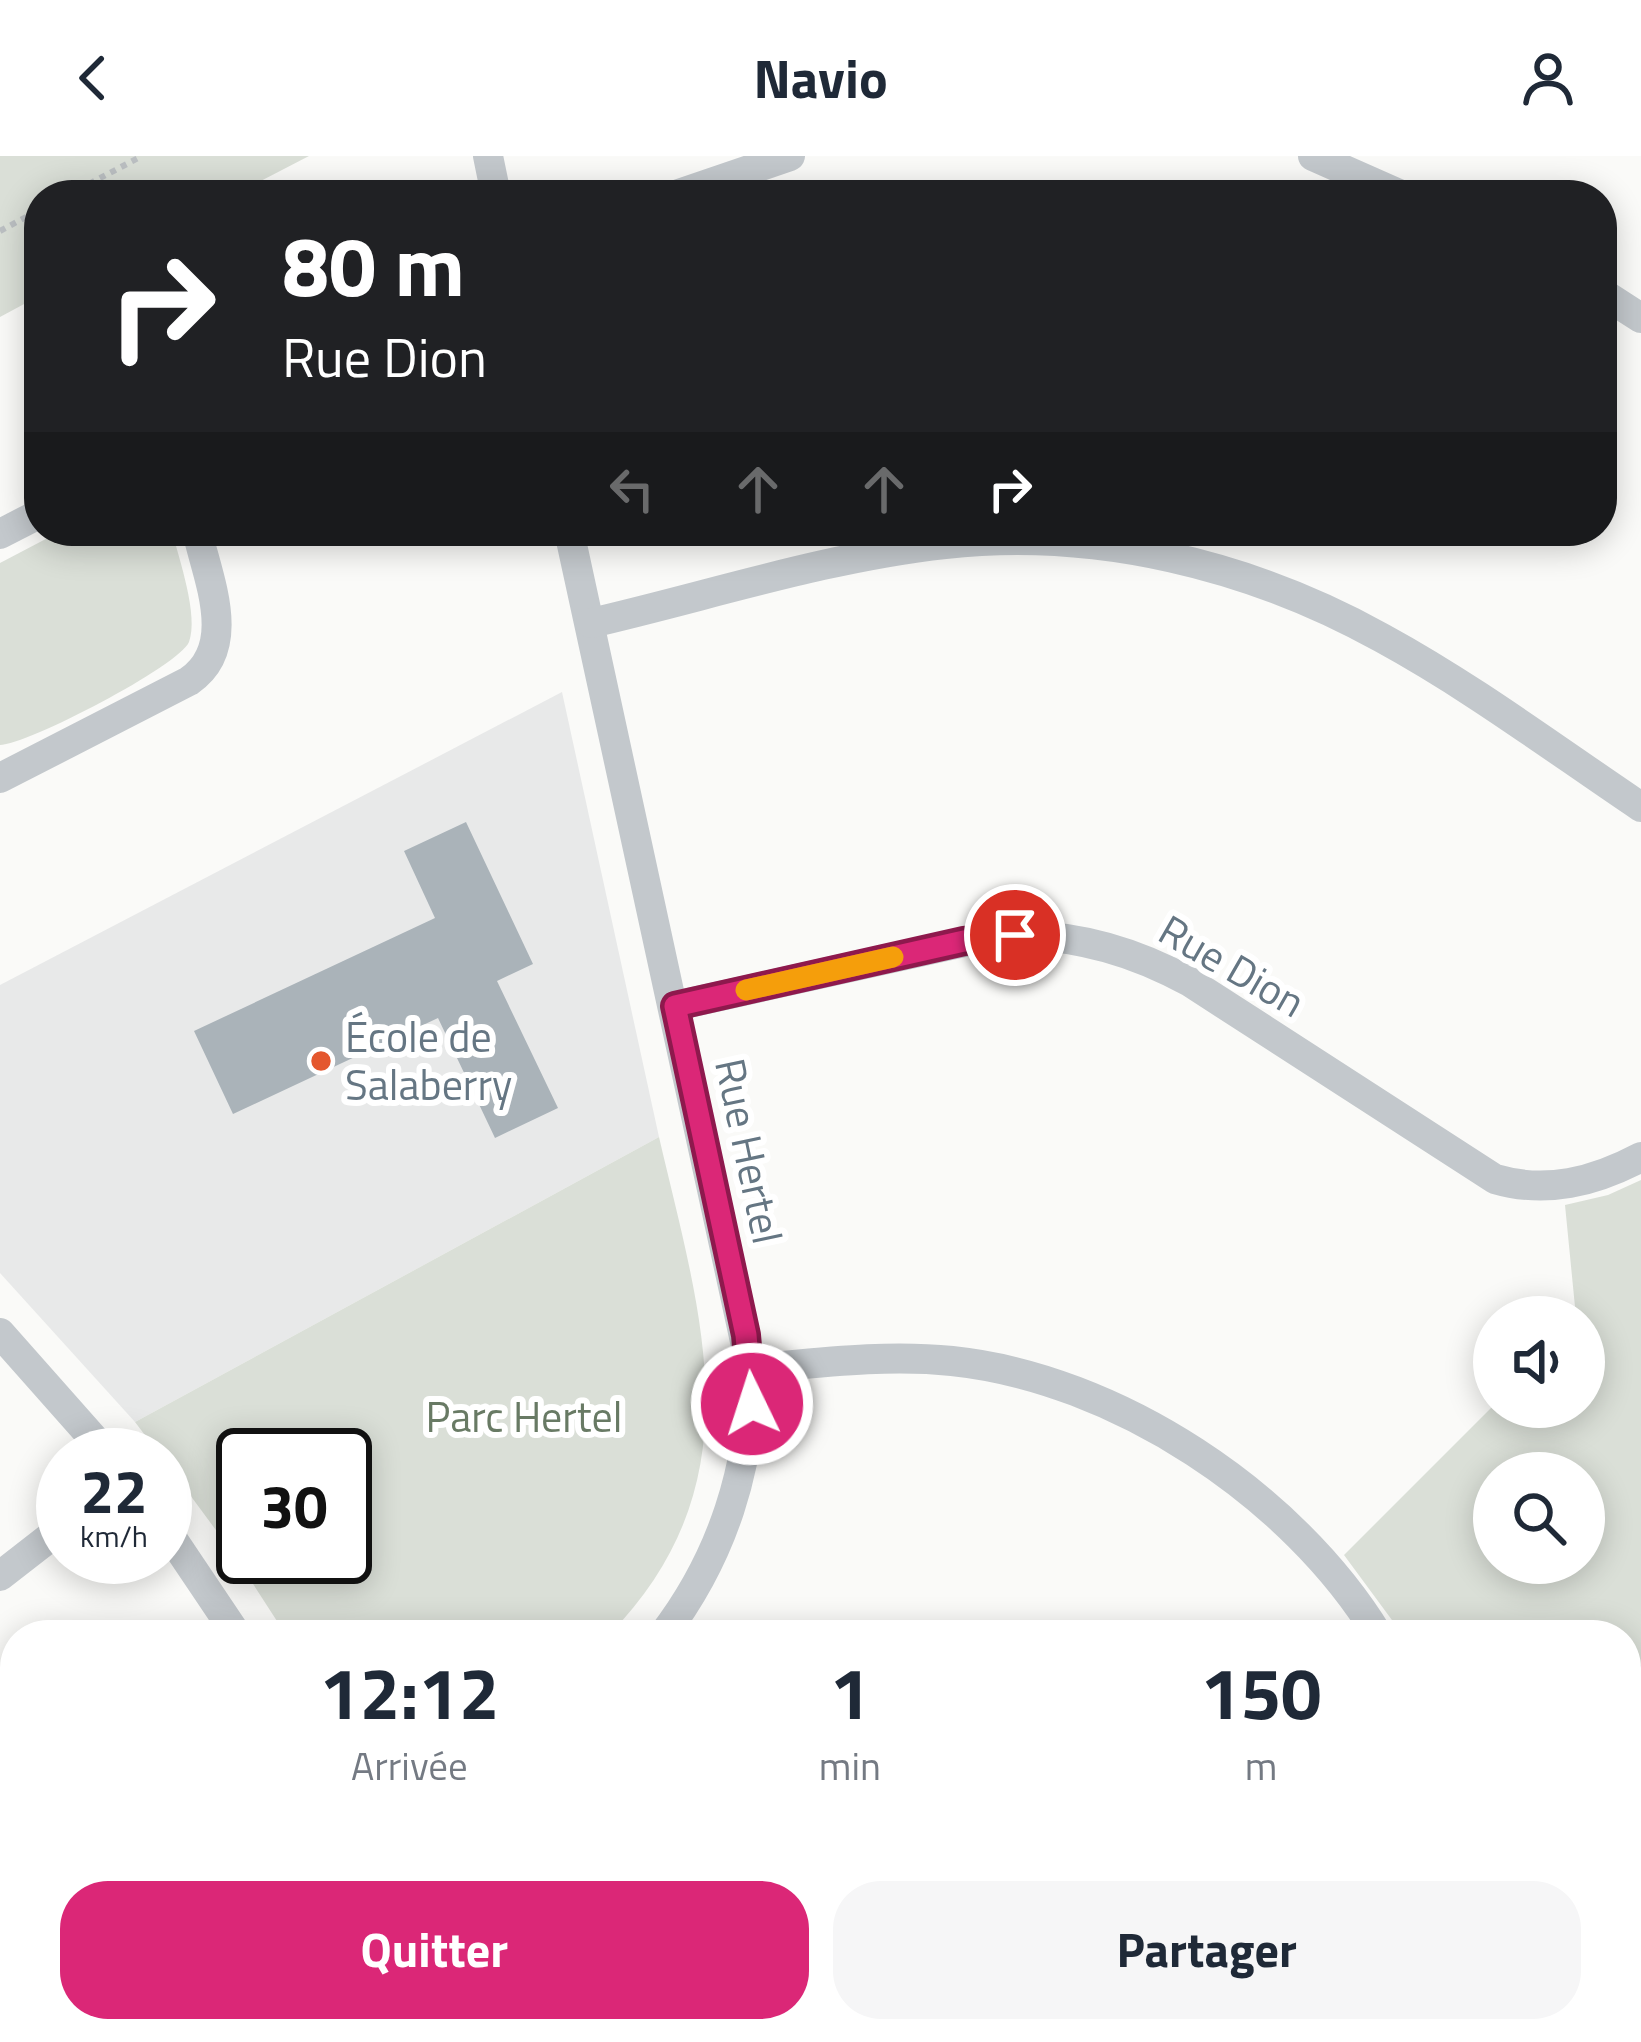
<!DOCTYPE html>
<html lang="fr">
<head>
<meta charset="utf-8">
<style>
	:root { --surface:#fff; --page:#f6f6f7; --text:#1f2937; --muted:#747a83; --accent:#db2777 }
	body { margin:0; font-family:"Titillium Web",sans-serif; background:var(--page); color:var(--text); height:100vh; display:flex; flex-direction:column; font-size:45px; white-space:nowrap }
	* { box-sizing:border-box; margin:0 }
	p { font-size:39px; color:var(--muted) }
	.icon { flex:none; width:66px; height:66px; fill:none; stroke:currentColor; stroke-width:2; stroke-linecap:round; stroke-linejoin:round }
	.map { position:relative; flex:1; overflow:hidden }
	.sheet { position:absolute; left:0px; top:1464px; width:1641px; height:423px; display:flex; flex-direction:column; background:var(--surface); border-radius:48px 48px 0 0; box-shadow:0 6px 30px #0003 }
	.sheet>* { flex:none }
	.banner { position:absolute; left:24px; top:24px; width:1593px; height:366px; border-radius:48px; box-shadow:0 6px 30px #0003; background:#202124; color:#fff; overflow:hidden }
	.controls { position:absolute; left:1473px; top:1140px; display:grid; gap:24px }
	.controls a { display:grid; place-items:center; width:132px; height:132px; border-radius:50%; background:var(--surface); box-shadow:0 6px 30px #0003; font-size:60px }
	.speed { position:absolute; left:36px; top:1272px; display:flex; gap:24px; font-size:60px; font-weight:700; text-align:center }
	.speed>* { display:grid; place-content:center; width:156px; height:156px; border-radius:50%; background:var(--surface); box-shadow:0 6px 30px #0003; line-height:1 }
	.speed small { font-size:30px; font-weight:400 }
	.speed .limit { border:6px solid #111; border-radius:18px; background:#fff; color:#111 }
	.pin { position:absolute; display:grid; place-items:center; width:102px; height:102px; color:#fff; margin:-51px; border:6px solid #fff; border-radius:50%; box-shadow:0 3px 12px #0007 }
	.me { position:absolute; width:132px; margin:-66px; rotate:356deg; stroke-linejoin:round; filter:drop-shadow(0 0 9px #0008) }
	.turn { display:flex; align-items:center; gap:42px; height:252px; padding:0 60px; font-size:54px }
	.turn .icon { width:156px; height:156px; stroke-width:2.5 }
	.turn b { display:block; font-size:84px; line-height:102px }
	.lanes { display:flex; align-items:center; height:114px; padding:0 60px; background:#0003; justify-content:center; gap:60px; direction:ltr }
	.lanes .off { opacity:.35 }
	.eta { display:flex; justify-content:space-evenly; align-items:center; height:204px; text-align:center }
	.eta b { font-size:72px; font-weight:700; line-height:84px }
	.button { display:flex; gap:24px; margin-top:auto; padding:24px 60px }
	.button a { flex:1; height:138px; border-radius:48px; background:var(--accent); color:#fff; font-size:48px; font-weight:700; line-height:138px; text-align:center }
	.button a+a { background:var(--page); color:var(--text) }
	header { display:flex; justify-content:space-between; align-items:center; height:156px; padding:0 60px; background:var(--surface); font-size:54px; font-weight:700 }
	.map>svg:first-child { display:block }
	.built { fill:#e8e9e9 }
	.green { fill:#dadfd7; fill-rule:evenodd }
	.building { fill:#aab3b9 }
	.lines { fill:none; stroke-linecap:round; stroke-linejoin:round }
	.path { stroke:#bbbfc2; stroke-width:6; stroke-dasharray:6 6; stroke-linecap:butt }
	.minor { stroke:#c3c8cc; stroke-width:30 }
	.route-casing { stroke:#8e194d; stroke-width:30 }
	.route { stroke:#db2777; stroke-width:21 }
	.slow { stroke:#f59e0b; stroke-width:21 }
	.poi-dot { fill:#e4572e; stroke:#fff; stroke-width:4.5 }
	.labels { text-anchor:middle; stroke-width:12; stroke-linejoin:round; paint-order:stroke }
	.street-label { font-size:42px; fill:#657683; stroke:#fff }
	.poi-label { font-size:42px; fill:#657683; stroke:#fff; text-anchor:start }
	.park-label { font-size:42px; fill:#687a64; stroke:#fff }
</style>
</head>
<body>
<header><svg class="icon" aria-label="back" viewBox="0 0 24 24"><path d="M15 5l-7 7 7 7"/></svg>Navio<svg class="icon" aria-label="person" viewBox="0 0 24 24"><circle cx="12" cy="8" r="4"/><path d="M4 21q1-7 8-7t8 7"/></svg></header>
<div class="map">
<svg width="1641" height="1886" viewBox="0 0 1641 1886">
	<rect width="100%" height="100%" fill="#fafaf8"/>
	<!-- built -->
	<path class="built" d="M 562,536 L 659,981 L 135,1266 L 0,1117 L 0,829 Z"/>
	<!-- green -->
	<g class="green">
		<path d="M 0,0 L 309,0 L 234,39 L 39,39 L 39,140 L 0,161 Z"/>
		<path d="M 61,375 L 172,375 C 179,403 199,460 189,486 C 179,510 27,589 0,589 L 0,407 Z"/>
		<path d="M 659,981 C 701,1162 758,1326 609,1479 L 286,1479 L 235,1400 L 165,1305 L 165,1299 L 160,1299 L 135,1266 ZM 243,1299 L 345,1299 L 345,1401 L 243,1401 Z"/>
		<path d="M 1641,1024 L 1641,1540 L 1626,1548 L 1626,1479 L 1403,1479 L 1344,1399 L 1492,1251 L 1584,1251 L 1584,1161 L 1576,1161 L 1565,1049 L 1608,1039 ZM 1494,1317 L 1584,1317 L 1584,1407 L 1494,1407 Z"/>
	</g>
	<!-- building -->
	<path class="building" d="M 466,666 L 533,808 L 497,825 L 558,952 L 495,982 L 438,862 L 233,958 L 194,875 L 435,762 L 404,695 Z"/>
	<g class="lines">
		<!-- path -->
		<g class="path">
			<path d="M 68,39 L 142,0"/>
			<path d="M 0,75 L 39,54"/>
			<path d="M 1626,1511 L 1641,1512"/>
		</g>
		<!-- minor -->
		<g class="minor">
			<path d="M 488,0 L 496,39"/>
			<path d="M 1313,0 L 1401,39"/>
			<path d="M 676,39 L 790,0"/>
			<path d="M 1602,137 L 1641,162"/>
			<path d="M 569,375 L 751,1213 C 752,1310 722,1402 663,1479"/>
			<path d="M 0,378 L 39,358"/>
			<path d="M 591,467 C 708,440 826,401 945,388 C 1095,371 1251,409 1382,482 C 1472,531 1556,594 1641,651"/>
			<path d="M 0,622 L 189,525 C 239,491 208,423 197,375"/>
			<path d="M 675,850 L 982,782 C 1056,773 1125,790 1190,826 L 1495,1023 C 1546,1038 1594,1026 1641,1001"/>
			<path d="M 0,1177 L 108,1299"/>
			<path d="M 751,1213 C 818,1207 885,1198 952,1205 C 1116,1222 1293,1339 1378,1479"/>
			<path d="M 165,1372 L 237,1479"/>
			<path d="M 0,1420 L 63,1371"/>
			<path d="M 0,1868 L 15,1860"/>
			<path d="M 455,1872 L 462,1886"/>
			<path d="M 909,1872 L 917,1886"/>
			<path d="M 1589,1872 L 1600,1886"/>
		</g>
	</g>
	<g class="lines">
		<!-- route casing -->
		<g class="route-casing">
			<path id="route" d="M 752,1248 L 746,1179 L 675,850 L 964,785 L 1015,779"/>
		</g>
		<!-- route -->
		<use href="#route" class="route"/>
		<!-- slow -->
		<path class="slow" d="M 746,834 L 893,801"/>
	</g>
	<!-- markers -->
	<circle class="poi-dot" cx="321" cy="905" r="12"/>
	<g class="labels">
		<!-- street labels -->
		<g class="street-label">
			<text transform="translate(1232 810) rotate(30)" y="15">Rue Dion</text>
			<text transform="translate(749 995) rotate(78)" y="15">Rue Hertel</text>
		</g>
		<!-- poi labels -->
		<g class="poi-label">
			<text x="345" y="896">École de<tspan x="345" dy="48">Salaberry</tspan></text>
		</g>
		<!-- park labels -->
		<g class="park-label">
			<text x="524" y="1276">Parc Hertel</text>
		</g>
	</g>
</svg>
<div class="controls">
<a><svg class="icon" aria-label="sound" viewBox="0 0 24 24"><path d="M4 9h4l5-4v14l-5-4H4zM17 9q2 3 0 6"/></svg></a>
<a><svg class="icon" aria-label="search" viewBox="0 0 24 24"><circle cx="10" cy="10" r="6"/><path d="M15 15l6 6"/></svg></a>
</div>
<div class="speed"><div>22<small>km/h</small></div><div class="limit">30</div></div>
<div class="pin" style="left:1015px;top:779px;background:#d93025"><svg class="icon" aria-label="arrive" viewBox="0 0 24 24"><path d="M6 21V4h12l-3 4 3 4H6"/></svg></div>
<svg class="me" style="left:752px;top:1248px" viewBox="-20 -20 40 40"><circle r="17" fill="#db2777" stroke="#fff" stroke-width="3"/><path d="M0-11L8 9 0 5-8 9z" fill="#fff"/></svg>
<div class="banner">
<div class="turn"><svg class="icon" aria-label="right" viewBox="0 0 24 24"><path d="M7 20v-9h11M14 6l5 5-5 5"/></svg><div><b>80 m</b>Rue Dion</div></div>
<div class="lanes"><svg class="icon off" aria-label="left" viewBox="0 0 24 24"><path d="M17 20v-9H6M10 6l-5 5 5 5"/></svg><svg class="icon off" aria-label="ahead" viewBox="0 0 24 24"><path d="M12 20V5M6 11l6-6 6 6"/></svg><svg class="icon off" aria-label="ahead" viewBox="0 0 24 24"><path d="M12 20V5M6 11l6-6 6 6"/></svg><svg class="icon" aria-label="right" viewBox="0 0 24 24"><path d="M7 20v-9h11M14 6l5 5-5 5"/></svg></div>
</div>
<section class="sheet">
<div class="eta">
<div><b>12:12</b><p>Arrivée</p></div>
<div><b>1</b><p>min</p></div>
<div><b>150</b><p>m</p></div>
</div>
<div class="button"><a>Quitter</a><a>Partager</a></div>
</section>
</div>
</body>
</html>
